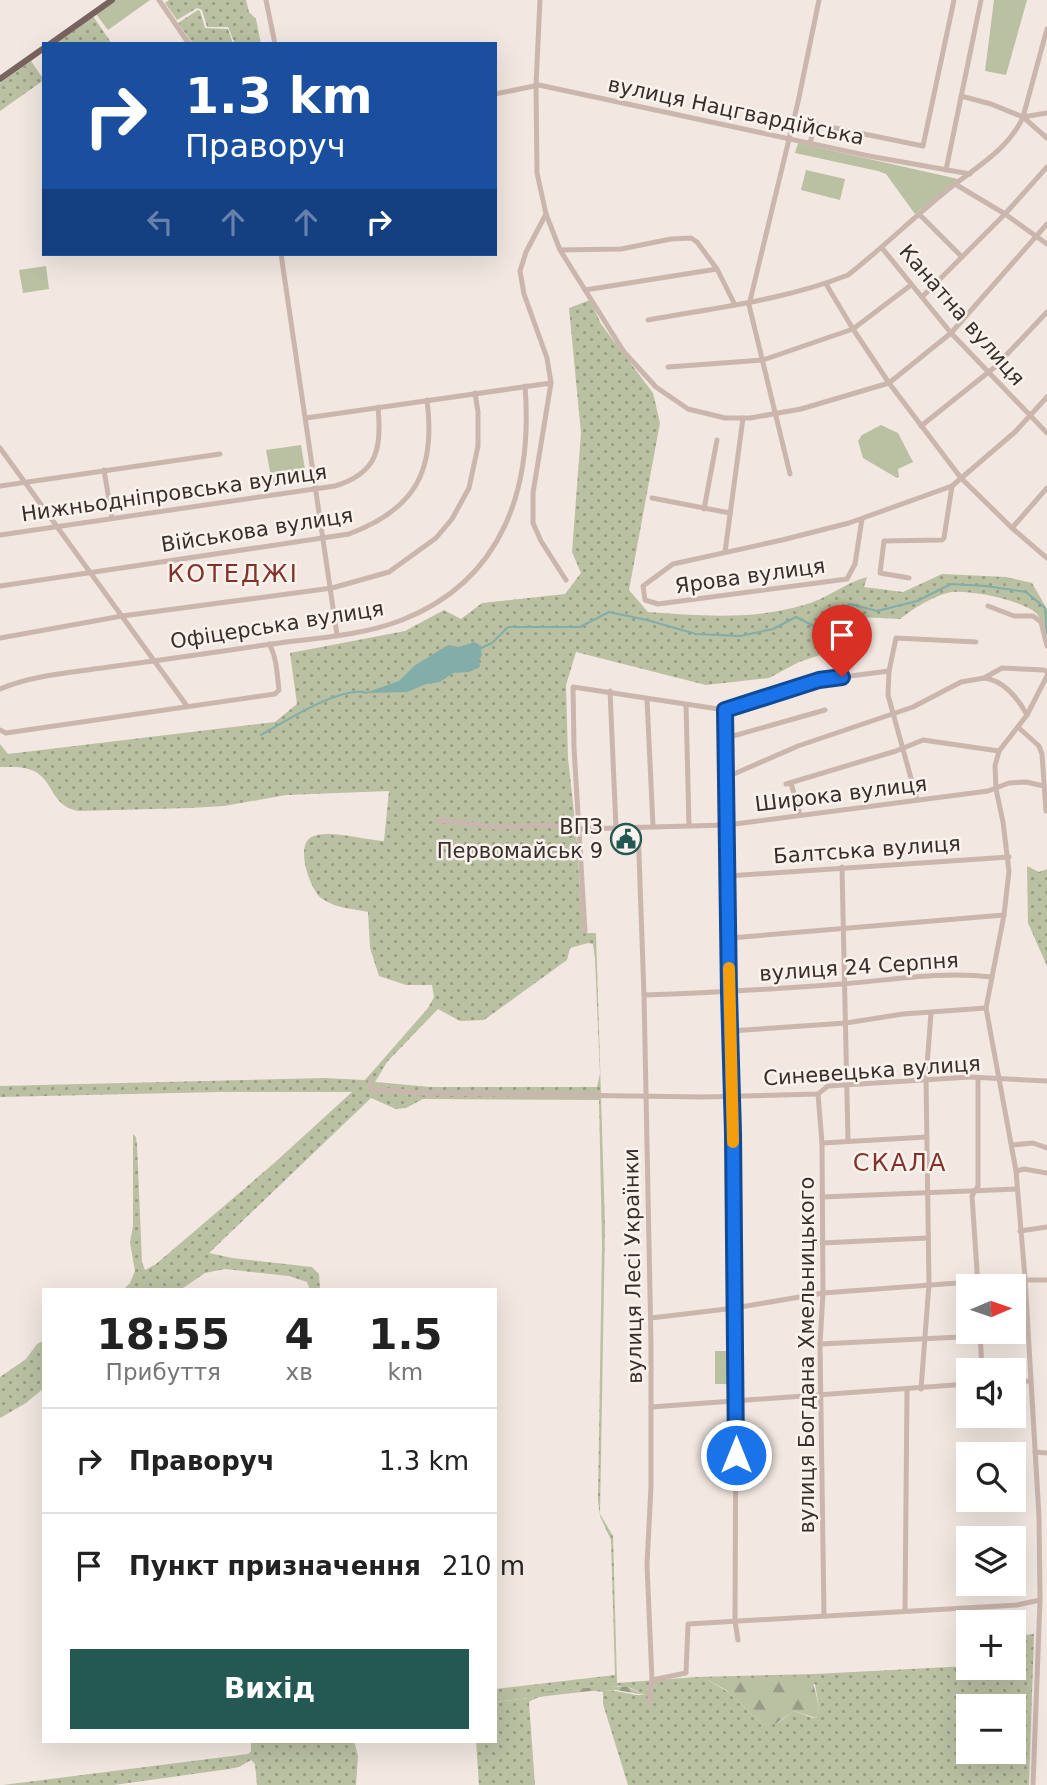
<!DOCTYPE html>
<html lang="uk">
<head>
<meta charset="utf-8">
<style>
	:root { --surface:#fff; --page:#f6f6f6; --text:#222; --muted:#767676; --line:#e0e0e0; --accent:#235853 }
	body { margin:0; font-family:"DejaVu Sans",sans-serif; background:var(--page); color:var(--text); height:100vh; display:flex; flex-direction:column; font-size:26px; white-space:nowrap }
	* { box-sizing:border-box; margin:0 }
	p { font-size:23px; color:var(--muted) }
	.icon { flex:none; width:38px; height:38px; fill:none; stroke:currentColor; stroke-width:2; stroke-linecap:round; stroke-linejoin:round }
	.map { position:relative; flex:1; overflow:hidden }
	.drawer { position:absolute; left:42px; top:1288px; width:455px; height:455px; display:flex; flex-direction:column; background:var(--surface); border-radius:0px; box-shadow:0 7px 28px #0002 }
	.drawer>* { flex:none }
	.banner { position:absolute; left:42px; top:42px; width:455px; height:214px; border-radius:0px; box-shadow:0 7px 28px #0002; background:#1a4fa0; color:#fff; overflow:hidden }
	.needle { width:46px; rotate:88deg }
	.tools { position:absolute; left:956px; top:1274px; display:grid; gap:14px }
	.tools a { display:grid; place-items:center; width:70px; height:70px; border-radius:0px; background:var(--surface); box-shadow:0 7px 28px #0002; font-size:35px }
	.pin { position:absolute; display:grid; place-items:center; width:60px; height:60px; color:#fff; margin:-72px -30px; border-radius:50% 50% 50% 0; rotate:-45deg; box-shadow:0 0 7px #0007 }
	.pin .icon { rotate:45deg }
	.me { position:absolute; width:77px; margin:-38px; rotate:0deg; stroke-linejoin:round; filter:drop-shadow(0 0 5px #0008) }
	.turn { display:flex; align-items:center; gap:24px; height:147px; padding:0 28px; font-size:32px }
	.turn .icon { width:91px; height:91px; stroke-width:2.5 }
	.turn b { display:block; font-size:49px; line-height:60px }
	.lanes { display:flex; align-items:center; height:66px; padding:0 28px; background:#0003; justify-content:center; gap:35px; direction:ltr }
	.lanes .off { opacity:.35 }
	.eta { display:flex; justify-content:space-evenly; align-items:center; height:119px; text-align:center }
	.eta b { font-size:42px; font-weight:700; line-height:49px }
	.cta { display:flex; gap:14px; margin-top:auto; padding:14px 28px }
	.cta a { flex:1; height:80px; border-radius:0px; background:var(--accent); color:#fff; font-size:28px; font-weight:700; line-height:80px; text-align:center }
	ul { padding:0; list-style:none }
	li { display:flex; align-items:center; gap:21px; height:105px; padding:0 28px; border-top:2px solid var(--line) }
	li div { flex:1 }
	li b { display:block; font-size:26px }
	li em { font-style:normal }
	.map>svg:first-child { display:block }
	.grass { fill:url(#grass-dots); fill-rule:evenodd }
	.forest { fill:url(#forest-firs) }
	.park { fill:#bac0a2 }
	.water { fill:#82ada9 }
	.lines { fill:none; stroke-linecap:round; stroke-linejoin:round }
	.stream { stroke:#82ada9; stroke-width:2 }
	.minor { stroke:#cab6ad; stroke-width:5 }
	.major { stroke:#79635e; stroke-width:6 }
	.route-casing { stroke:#114b97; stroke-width:18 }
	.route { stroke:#1a73e8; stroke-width:12 }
	.slow { stroke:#f59e0b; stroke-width:12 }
	.labels { text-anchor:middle; stroke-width:5; stroke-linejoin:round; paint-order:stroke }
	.street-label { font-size:21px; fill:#392e2b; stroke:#f9f2ed }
	.poi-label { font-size:21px; fill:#392e2b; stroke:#f9f2ed; text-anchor:end }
	.quarter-label { font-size:24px; letter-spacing:2px; fill:#82322a; stroke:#f9f2ed }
</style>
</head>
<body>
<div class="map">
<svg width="1047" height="1785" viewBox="0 0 1047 1785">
	<defs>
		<pattern id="grass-dots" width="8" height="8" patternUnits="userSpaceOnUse" patternTransform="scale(1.75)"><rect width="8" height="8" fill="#bac0a2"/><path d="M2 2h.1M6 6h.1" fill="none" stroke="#989c84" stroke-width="1.8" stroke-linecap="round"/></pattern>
		<pattern id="forest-firs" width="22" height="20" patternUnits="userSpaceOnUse" patternTransform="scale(1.75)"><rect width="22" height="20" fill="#bac0a2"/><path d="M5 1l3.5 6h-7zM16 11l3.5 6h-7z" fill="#989c84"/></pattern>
	</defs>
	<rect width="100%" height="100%" fill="#f2e7e1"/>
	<!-- grass -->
	<g class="grass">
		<path d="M 169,0 L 246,0 L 249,12 L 256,19 L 261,44 L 235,44 L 228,27 L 207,27 L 202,10 L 197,8 L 177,20 L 165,3 Z"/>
		<path d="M 198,10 L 200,11 L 205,28 L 228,29 L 233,44 L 193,44 L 178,23 Z"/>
		<path d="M 93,16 L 112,44 L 54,44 Z"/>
		<path d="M 31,61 L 44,80 L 0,111 L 0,83 Z"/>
		<path d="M 590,300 L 601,324 L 653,393 L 660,423 L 629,590 L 648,612 C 700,616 753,620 804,605 C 827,599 844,583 867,577 L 864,587 L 903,592 L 942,574 L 1006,577 L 1032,583 L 1047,609 L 1047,643 C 1045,633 1043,620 1036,613 C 1022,600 964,588 947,593 C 930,598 914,608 900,619 L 859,617 L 854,644 L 799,662 L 769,678 L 706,685 L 576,652 L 566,685 L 568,758 L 576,831 L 583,933 L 596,933 L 605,1226 L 600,1514 L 613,1536 L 617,1683 L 696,1677 L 815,1674 L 968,1666 L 1013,1668 L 1013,1636 L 1034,1634 L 1029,1785 L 628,1785 L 603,1704 L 603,1692 C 588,1689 540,1693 529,1702 L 535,1785 L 479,1785 L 476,1741 L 495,1741 L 495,1702 C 531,1699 565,1691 601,1690 C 616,1689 632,1696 645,1695 L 631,1688 L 618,1686 L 495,1697 L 495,1689 L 615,1675 L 611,1540 L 600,1516 L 598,1500 L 602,1243 L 599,1100 L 423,1099 L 406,1108 L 396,1109 L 371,1098 L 209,1253 L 232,1258 L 312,1267 L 319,1274 L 320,1290 L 310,1290 L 307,1282 L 289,1276 L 225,1269 L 205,1273 L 180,1290 L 123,1290 L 130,1283 L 135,1271 L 130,1242 L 133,1226 L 133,1134 L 136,1137 L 137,1145 L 142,1262 L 145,1270 L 156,1264 L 272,1165 L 352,1092 L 219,1092 L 0,1097 L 0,1086 L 323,1078 L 365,1080 L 428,1008 L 434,997 L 432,985 L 406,985 L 379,976 L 370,948 L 368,912 C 352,908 336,909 321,898 C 310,889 293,842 314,836 C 332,830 364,840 384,841 L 389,791 L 286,795 L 224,806 L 190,808 L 78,811 C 51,806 54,781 34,771 C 24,766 11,767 0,767 L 0,744 L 8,754 L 275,722 L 297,704 L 290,653 L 405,631 L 444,610 L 461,619 L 482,603 L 565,594 L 581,573 L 572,552 L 581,433 L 569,308 ZM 588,943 L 593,944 L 595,959 L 600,1074 L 597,1087 L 431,1087 L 375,1082 L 387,1062 L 438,1009 L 460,1021 L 484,1020 L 567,960 L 570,948 ZM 708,1680 L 815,1684 L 819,1707 L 816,1718 L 813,1718 L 794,1711 L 779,1722 L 763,1725 L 728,1692 ZM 968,1706 L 1013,1706 L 1013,1752 L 968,1752 Z"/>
		<path d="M 1027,866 L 1039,872 L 1047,869 L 1047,966 L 1028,923 Z"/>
		<path d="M 44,1340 L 44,1388 L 26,1403 L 0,1418 L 0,1377 L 26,1359 L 37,1344 Z"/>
		<path d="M 251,1741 L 354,1741 L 358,1756 L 356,1785 L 257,1785 L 255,1764 L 251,1760 L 239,1767 L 229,1769 L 114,1785 L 3,1785 L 248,1754 L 251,1751 Z"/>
	</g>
	<!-- forest -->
	<g class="forest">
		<path d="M 787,1676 L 812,1678 L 819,1707 L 816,1718 L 794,1711 L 775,1724 L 763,1725 L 726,1690 L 708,1680 Z"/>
		<path d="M 609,1686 L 627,1687 L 645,1695 L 616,1690 L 599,1690 L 495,1702 L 495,1697 L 501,1696 Z"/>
	</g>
	<!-- park -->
	<g class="park">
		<path d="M 115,0 L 150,0 L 108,30 L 96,14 Z"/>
		<path d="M 994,0 L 1027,0 L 1006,75 L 985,71 Z"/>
		<path d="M 798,143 L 958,179 L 915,214 L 886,174 L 878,171 L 795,153 Z"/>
		<path d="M 806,170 L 845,179 L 840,200 L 801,190 Z"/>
		<path d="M 46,266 L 49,289 L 23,293 L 19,270 Z"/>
		<path d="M 881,425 L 898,433 L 913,462 L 898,469 L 899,477 L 897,478 L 863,458 L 858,441 L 862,435 Z"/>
		<path d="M 301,445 L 306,476 L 272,482 L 266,450 Z"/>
		<path d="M 715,1351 L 729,1351 L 730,1384 L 715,1384 Z"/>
	</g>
	<!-- water -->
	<path class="water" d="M 474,642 L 480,645 L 482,655 L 479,661 L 480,667 L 469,672 L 453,673 L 440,682 L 426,684 L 407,692 L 365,693 L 399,681 L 414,666 L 448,645 L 459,647 Z"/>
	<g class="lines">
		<!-- stream -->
		<g class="stream">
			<path d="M 479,649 L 492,643 L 508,627 L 580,627 L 609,612 L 647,620 L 696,634 L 740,636 L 773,629 L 796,617 L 814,626 L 850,604 L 877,611 L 917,601 L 951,584 L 986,586 L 1026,592 L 1045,608 L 1047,634"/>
			<path d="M 261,735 C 284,722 343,684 367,693"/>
		</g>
		<!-- minor -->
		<g class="minor">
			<path d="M 159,0 L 189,44"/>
			<path d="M 266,0 L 275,44"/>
			<path d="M 540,0 L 536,85 L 537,173 L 546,214 L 560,250 L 624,352 L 656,387 L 688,409 L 725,418 L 750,418 L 801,409 L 889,383 L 951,333 L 1047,224"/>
			<path d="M 495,94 L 539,85 L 869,156 L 970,174"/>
			<path d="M 961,96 L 991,104 L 1023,117 L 1047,138"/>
			<path d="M 1023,117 L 1047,29"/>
			<path d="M 810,143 L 815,124 L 923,146 L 954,0"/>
			<path d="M 946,170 L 981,0"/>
			<path d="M 955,184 L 1005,214 L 1047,244"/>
			<path d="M 546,214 L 526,252 L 520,271 L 524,294 L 547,358 L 551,383 L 533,493 L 533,523 L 541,541 L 566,580"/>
			<path d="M 920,215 L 962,257"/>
			<path d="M 882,248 L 951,333 L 1047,433"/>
			<path d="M 560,250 L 621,249 L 671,239 L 691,238 L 697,242 L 717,269 L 735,305"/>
			<path d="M 281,254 L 337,635"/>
			<path d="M 826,284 L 853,329 L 889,383 L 961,478 L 1012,528 L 1047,558"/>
			<path d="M 585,290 L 717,269"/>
			<path d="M 922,297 L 1005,214 L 1047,167"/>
			<path d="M 648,320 C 714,308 785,300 848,275 C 885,246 918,213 955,184 C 980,165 1010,147 1023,117 L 1047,113"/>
			<path d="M 668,367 L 763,360 L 853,329 L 911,285"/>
			<path d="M 306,418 L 551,383"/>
			<path d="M 921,426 L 995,367 L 1047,312"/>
			<path d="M 0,448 L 187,706"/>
			<path d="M 104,470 L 112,518"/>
			<path d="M 790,474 L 749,305 L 798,102 L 819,0"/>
			<path d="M 0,486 L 220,454"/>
			<path d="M 652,498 L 730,513"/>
			<path d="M 704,509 L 717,440"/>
			<path d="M 862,519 L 855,564 L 847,579 L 658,604 L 645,600 L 643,586 L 673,564 L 782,540 L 849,523 L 952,486 L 1015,432 L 1047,397"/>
			<path d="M 1012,528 L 1047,488"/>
			<path d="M 0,535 L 335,486 C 378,473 382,448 378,407"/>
			<path d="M 725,552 L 743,418"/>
			<path d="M 909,578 L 880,573 L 884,541 L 942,540 L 944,538 L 952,486"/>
			<path d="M 0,586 L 349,534 C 416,509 436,470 427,400"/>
			<path d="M 988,606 L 1014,616 L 1033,616 L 1041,622 L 1047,646"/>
			<path d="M 0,638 L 122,616 L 332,588 L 389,572 L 436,538 L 452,519 L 469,488 L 478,446 L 478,412 L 475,393"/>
			<path d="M 984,678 C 1003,680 1018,698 1027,715"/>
			<path d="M 0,689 C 33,675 74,672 109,667 C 163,660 217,652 272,644 C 315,638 361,636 402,620 C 504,580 533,487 525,386"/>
			<path d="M 610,691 L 616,828"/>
			<path d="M 647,699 L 653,826"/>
			<path d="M 686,705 L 689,826"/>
			<path d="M 725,710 L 736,1385 L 735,1621 L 738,1640"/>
			<path d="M 1019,728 L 1039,746 L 1042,754 L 1046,811"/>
			<path d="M 0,730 L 6,733 L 275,694 L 279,690 C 277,675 277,657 269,644"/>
			<path d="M 726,738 L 825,710"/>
			<path d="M 727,777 L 798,746 L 913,707 L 961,682 L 984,678 L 1002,668 L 1044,670 L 1047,672"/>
			<path d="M 791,783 L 800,815"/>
			<path d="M 786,784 L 896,751 L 923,740 L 999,751"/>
			<path d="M 917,800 L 888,695 L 889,671 L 896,638 L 976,642"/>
			<path d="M 438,820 L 495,827 L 546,825 L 579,829 L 727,825 L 988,791 L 1009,783 L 1026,782 L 1044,786"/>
			<path d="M 638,827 L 644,995 L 651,1343 L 651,1486 L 647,1565 L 652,1680 L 649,1704"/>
			<path d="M 842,867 L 848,1141"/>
			<path d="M 728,876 L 1009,857"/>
			<path d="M 585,931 L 574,748 L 573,687 L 725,710 L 819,680 L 889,671"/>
			<path d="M 730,938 L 1004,915"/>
			<path d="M 644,995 C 710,993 776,989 842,984 C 892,980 942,971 992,977"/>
			<path d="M 730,1031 L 846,1023 L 903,1014 L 986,1008"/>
			<path d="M 978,1078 L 978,1186 L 972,1196 L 978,1286"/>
			<path d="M 370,1082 L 371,1089 L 421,1093 L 702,1097 L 818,1094 L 828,1086 L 970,1077 L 1047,1081"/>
			<path d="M 818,1094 L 822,1143 L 823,1293 L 820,1344 L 824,1616"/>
			<path d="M 822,1143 L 927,1137"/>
			<path d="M 1012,1145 L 1033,1143 L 1047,1148"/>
			<path d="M 1016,1171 L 1024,1169 L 1047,1173"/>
			<path d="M 822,1197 L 1017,1189"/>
			<path d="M 1020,1231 L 1047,1227"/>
			<path d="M 822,1243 L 928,1238"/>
			<path d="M 1025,1280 L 1047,1280"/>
			<path d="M 651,1318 L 735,1308 L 823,1293 L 1025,1278"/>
			<path d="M 980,1332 L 982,1370"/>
			<path d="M 820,1344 L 980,1336"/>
			<path d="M 1013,1382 L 1030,1381"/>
			<path d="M 921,1389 L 929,1284 L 926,1079 L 931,1013"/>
			<path d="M 651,1407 L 968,1384"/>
			<path d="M 1035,1452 L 1047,1453"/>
			<path d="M 905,1611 L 907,1390"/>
			<path d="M 652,1680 L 686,1673 L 688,1624 L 1017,1605 L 1040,1600"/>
			<path d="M 1033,1785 L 1040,1600 L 1039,1517 L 1025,1278 L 1016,1171 L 986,1008 L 1004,915 L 1009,871 L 1003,822 L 996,789 L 995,766 L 999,751 L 1027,715 L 1047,676"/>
		</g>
		<!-- major -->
		<g class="major">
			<path d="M 50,44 L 112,0"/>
			<path d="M 0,79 L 44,48"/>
		</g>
	</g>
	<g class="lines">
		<!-- route casing -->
		<g class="route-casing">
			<path id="route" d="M 736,1455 L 733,1133 L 729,993 L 725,710 L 819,680 L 842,677"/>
		</g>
		<!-- route -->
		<use href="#route" class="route"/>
		<!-- slow -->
		<path class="slow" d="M 729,968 L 733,1142"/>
	</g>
	<!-- icons -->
	<defs>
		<g id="civic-ring" transform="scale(1.575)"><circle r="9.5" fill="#f9f2ed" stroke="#235853" stroke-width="1.5"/><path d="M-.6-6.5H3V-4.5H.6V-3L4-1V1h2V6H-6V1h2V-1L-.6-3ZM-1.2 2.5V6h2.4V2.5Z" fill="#235853"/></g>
	</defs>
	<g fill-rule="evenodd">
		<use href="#civic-ring" x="626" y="839"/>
	</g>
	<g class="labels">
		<!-- street labels -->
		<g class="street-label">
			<text transform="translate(736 111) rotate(12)" y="7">вулиця Нацгвардійська</text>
			<text transform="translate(962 315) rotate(49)" y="7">Канатна вулиця</text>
			<text transform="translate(174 493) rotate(-8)" y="7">Нижньодніпровська вулиця</text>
			<text transform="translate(257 530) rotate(-9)" y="7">Військова вулиця</text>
			<text transform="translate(750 576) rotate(-8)" y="7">Ярова вулиця</text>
			<text transform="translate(277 625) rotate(-9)" y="7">Офіцерська вулиця</text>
			<text transform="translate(841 794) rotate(-7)" y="7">Широка вулиця</text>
			<text transform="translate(867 850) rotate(-4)" y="7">Балтська вулиця</text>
			<text transform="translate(859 967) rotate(-4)" y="7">вулиця 24 Серпня</text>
			<text transform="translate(872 1071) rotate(-4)" y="7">Синевецька вулиця</text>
			<text transform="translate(633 1266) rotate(-91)" y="7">вулиця Лесі Українки</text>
			<text transform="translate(807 1355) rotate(-90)" y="7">вулиця Богдана Хмельницького</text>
		</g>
		<!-- poi labels -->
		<g class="poi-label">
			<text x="603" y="834">ВПЗ<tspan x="603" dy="24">Первомайськ 9</tspan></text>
		</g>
		<!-- quarter labels -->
		<g class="quarter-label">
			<text x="233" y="582">КОТЕДЖІ</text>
			<text x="900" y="1171">СКАЛА</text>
		</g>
	</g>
</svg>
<div class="tools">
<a><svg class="needle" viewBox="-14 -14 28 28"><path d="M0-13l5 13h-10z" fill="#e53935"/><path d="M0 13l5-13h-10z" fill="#767676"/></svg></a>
<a><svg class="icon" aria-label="sound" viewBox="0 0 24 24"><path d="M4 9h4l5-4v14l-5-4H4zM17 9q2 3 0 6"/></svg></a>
<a><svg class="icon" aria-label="search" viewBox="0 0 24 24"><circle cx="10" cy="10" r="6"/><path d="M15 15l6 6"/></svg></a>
<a><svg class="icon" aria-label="layers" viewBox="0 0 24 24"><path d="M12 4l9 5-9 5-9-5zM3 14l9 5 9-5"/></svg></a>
<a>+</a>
<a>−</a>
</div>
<div class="pin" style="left:842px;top:677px;background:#d93025"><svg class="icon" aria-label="arrive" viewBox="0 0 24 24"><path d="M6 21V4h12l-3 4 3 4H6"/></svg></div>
<svg class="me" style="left:736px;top:1455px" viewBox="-20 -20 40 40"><circle r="17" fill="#1a73e8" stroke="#fff" stroke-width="3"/><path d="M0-11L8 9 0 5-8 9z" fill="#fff"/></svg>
<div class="banner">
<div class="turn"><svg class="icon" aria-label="right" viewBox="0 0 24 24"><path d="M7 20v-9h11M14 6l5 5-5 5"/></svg><div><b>1.3 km</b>Праворуч</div></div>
<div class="lanes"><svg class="icon off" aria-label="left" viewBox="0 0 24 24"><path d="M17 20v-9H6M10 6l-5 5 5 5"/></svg><svg class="icon off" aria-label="ahead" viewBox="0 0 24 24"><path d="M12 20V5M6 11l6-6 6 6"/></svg><svg class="icon off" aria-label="ahead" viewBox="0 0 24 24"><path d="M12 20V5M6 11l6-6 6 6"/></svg><svg class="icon" aria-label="right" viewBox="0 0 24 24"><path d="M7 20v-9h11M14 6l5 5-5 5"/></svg></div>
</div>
<section class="drawer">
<div class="eta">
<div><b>18:55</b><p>Прибуття</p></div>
<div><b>4</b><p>хв</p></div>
<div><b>1.5</b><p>km</p></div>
</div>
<ul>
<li><svg class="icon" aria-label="right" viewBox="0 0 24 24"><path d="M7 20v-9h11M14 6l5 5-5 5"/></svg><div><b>Праворуч</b></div><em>1.3 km</em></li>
<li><svg class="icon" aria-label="arrive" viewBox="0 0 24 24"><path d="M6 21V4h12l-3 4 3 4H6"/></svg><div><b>Пункт призначення</b></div><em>210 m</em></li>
</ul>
<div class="cta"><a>Вихід</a></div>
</section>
</div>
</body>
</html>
